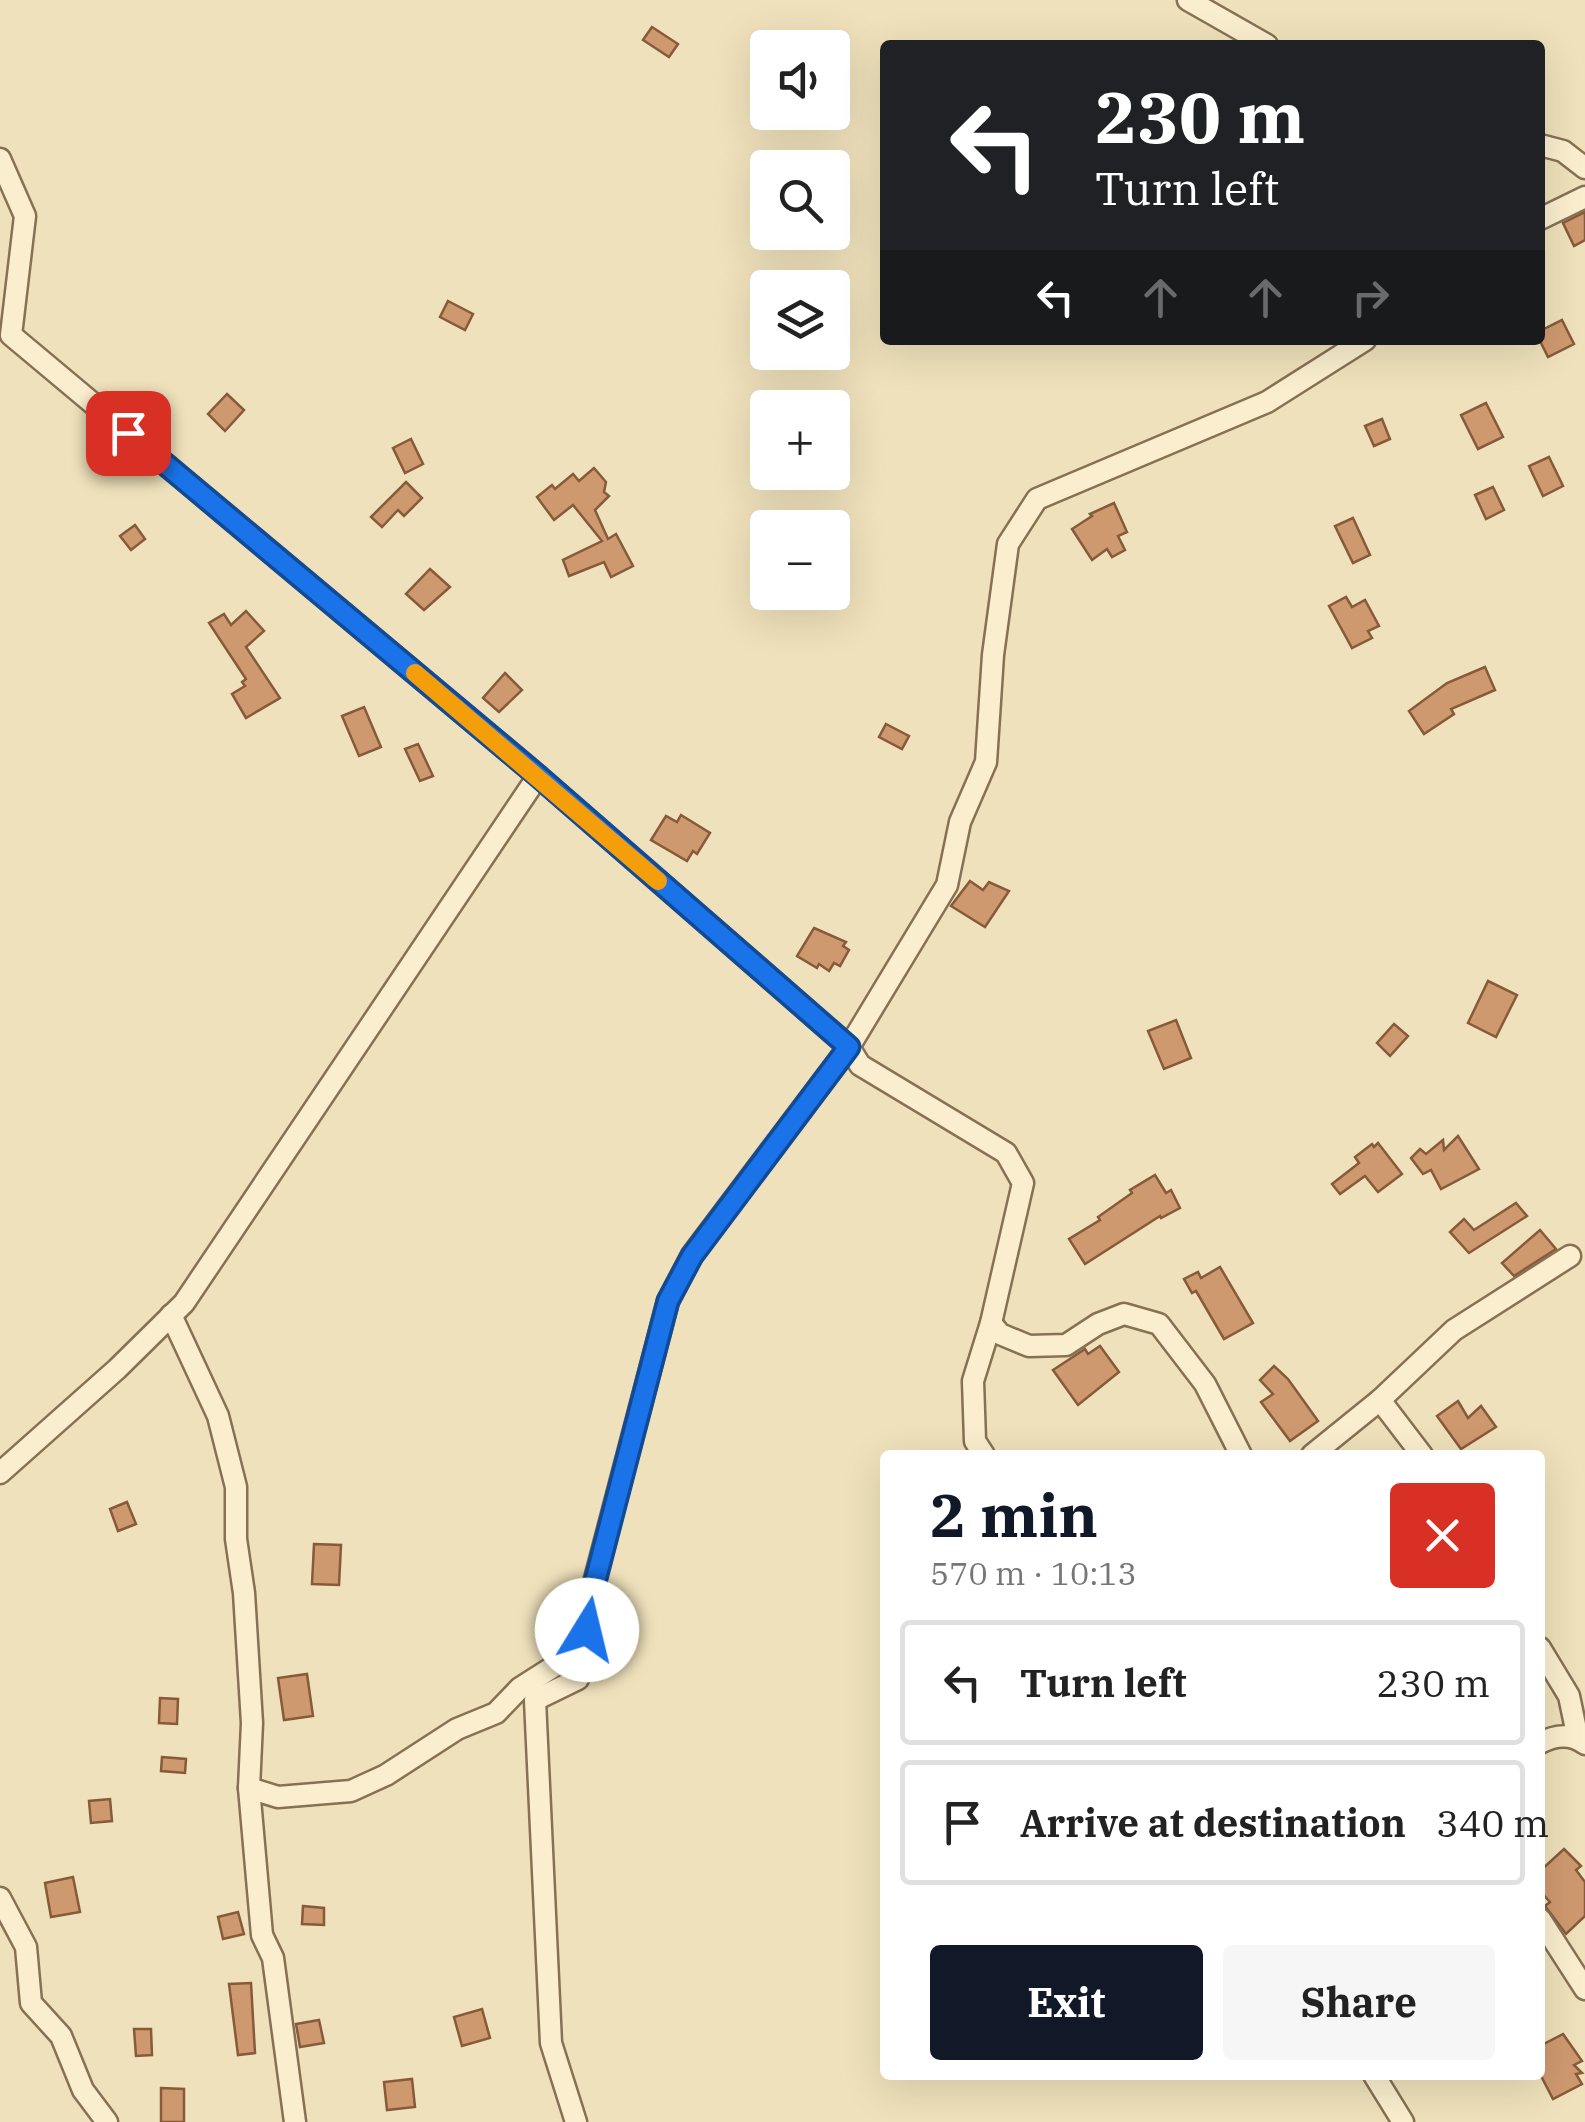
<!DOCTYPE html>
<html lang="en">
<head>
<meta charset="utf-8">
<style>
	:root { --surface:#fff; --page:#f6f6f6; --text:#222; --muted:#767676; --line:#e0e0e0; --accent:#111827 }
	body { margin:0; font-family:"IBM Plex Serif",serif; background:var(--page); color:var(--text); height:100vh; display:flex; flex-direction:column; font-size:38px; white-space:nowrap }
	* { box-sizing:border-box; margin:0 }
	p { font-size:32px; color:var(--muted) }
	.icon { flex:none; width:55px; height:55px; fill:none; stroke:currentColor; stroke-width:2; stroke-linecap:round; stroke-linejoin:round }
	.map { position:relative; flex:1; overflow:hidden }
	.details { position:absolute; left:880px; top:1450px; width:665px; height:630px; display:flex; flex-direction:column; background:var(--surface); border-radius:10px; box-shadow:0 10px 40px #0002 }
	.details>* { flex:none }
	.banner { position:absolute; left:880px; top:40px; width:665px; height:305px; border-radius:10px; box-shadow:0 10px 40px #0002; background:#202124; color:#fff; overflow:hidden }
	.tools { position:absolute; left:750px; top:30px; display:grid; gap:20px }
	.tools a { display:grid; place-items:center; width:100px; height:100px; border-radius:10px; background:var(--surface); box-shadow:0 10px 40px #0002; font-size:50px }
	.pin { position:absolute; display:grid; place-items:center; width:85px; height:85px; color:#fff; margin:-42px; border-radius:20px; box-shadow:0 5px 15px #0006 }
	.me { position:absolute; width:110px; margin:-55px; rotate:9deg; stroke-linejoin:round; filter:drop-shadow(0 0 8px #0008) }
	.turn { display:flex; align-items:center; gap:35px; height:210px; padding:0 50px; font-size:45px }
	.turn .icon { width:130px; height:130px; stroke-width:2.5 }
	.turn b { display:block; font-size:70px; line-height:85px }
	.lanes { display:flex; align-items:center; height:95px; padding:0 50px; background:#0003; justify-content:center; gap:50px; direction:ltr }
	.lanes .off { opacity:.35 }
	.round { display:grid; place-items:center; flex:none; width:105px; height:105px; border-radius:10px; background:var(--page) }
	.overview { display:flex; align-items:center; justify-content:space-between; height:170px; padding:0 50px }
	h1 { font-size:60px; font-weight:800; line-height:75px; color:var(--accent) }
	.button { display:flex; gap:20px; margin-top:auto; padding:20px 50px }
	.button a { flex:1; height:115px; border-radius:10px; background:var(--accent); color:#fff; font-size:40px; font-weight:800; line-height:115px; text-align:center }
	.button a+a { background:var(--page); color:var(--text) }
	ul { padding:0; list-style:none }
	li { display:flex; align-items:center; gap:30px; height:125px; margin:0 20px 15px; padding:0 30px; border:5px solid var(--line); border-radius:10px }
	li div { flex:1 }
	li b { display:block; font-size:38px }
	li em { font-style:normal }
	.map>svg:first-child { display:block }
	.building { fill:#cf996f; stroke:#875a39; stroke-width:2.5 }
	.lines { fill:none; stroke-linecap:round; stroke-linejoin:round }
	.minor-casing { stroke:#877054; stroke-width:25 }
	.minor { stroke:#faeece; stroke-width:20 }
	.route-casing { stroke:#114b97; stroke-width:25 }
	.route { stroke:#1a73e8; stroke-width:18 }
	.slow { stroke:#f59e0b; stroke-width:18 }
</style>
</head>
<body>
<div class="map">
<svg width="1585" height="2122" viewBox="0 0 1585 2122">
	<rect width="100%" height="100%" fill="#efe1bb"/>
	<!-- building -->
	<g class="building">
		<path d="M 652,27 L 678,44 L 669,57 L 643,40 Z"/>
		<path d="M 1585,212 L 1585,240 L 1574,246 L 1563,223 Z"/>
		<path d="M 448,301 L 473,314 L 465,330 L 440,317 Z"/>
		<path d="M 1562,320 L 1574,344 L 1548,357 L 1540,341 L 1540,331 Z"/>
		<path d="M 227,394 L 244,410 L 225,431 L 208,414 Z"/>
		<path d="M 1486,403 L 1503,437 L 1478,449 L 1461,415 Z"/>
		<path d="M 1382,419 L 1390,439 L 1374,446 L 1365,426 Z"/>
		<path d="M 411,439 L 423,464 L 405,473 L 393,448 Z"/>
		<path d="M 1549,457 L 1563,486 L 1543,496 L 1529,466 Z"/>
		<path d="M 594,468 L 606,482 L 604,492 L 609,496 L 595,510 L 608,539 L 616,534 L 633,566 L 611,577 L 604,562 L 569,576 L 563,560 L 602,541 L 573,505 L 554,520 L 537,497 L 552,485 L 555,489 L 573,474 L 579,481 Z"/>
		<path d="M 406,482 L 422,498 L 404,516 L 398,510 L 382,527 L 371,517 Z"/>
		<path d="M 1493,487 L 1504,510 L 1486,519 L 1475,495 Z"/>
		<path d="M 1114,503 L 1127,532 L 1118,536 L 1125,550 L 1112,557 L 1107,549 L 1092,560 L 1072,529 L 1092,516 L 1090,514 Z"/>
		<path d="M 1353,518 L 1370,555 L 1353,563 L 1335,526 Z"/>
		<path d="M 135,525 L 145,539 L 131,550 L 120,536 Z"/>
		<path d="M 430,569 L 450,587 L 424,610 L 406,594 Z"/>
		<path d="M 1346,597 L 1352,607 L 1365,600 L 1379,626 L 1368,631 L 1372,638 L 1352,648 L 1329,606 Z"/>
		<path d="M 246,611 L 264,631 L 246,647 L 280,698 L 246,718 L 232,694 L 245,686 L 242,682 L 246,679 L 209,623 L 224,614 L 231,625 Z"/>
		<path d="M 1485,667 L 1495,690 L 1451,709 L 1454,714 L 1424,734 L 1409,711 L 1447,683 Z"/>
		<path d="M 505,673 L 522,690 L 499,712 L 483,698 Z"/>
		<path d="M 364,707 L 381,747 L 359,756 L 342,716 Z"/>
		<path d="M 886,724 L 909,736 L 902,749 L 879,737 Z"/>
		<path d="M 418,744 L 433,776 L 420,781 L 405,749 Z"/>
		<path d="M 681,815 L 710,833 L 697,854 L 693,851 L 687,861 L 651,840 L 666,816 L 677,822 Z"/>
		<path d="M 970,881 L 983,890 L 989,882 L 1009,891 L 985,927 L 951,906 Z"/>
		<path d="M 814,928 L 846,942 L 843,946 L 849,950 L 840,966 L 834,963 L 829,971 L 819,964 L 817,968 L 797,956 Z"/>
		<path d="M 1488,981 L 1517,995 L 1496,1037 L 1468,1023 Z"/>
		<path d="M 1176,1020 L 1191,1058 L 1164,1069 L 1148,1031 Z"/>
		<path d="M 1394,1024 L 1408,1036 L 1390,1056 L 1377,1043 Z"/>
		<path d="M 1458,1136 L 1479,1169 L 1441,1189 L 1431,1170 L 1423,1174 L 1411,1158 L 1420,1149 L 1426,1154 L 1443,1140 L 1444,1150 Z"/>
		<path d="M 1378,1143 L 1402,1174 L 1378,1192 L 1365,1176 L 1340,1194 L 1332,1184 L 1359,1163 L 1355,1157 L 1372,1144 L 1374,1147 Z"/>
		<path d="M 1155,1175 L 1166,1193 L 1171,1190 L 1180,1208 L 1161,1218 L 1160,1216 L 1085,1264 L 1069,1239 L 1100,1220 L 1098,1217 L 1132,1193 L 1130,1190 Z"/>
		<path d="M 1516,1203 L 1527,1216 L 1469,1253 L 1450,1232 L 1464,1219 L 1474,1230 Z"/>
		<path d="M 1540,1230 L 1556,1249 L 1514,1276 L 1502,1263 Z"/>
		<path d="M 1220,1267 L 1253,1323 L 1224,1339 L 1196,1291 L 1192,1293 L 1184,1279 L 1198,1272 L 1201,1278 Z"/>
		<path d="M 1100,1346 L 1119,1372 L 1078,1405 L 1053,1370 L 1085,1349 L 1088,1354 Z"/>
		<path d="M 1274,1366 L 1288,1379 L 1318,1421 L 1290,1441 L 1261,1402 L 1273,1394 L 1260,1380 Z"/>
		<path d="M 1458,1401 L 1468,1418 L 1481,1406 L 1496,1427 L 1461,1449 L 1437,1416 Z"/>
		<path d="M 127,1502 L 136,1524 L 118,1531 L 110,1509 Z"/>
		<path d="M 314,1544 L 341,1545 L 339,1585 L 312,1584 Z"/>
		<path d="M 307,1674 L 313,1716 L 284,1720 L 278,1678 Z"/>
		<path d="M 160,1698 L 178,1699 L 177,1724 L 159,1723 Z"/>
		<path d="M 162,1757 L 186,1759 L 185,1773 L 161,1771 Z"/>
		<path d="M 110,1799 L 112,1821 L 91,1823 L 89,1801 Z"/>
		<path d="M 1564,1849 L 1581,1866 L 1576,1870 L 1585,1882 L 1585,1916 L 1566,1934 L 1545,1906 L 1550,1902 L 1540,1891 L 1540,1871 Z"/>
		<path d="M 73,1877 L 80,1912 L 51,1917 L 45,1883 Z"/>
		<path d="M 303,1906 L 324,1908 L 324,1925 L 302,1924 Z"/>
		<path d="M 238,1912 L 244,1934 L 223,1939 L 218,1917 Z"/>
		<path d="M 251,1983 L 255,2053 L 238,2055 L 229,1984 Z"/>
		<path d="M 482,2009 L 490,2038 L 462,2046 L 454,2017 Z"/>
		<path d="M 319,2020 L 324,2043 L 300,2047 L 296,2024 Z"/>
		<path d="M 134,2029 L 151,2029 L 152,2055 L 136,2056 Z"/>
		<path d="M 1563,2034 L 1582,2061 L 1574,2065 L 1582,2073 L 1576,2074 L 1582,2084 L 1553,2099 L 1540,2074 L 1540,2046 Z"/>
		<path d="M 412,2079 L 415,2107 L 387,2110 L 384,2082 Z"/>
		<path d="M 161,2088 L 184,2089 L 184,2122 L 161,2122 Z"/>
	</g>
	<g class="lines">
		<!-- minor casing -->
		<g class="minor-casing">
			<g id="minor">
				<path d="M 1188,0 L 1267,45"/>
				<path d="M 1540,145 L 1563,151 L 1585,168"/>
				<path d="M 0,159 L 25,216 L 11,335 L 538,776 L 849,1047 L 860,1065 L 1006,1153 L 1023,1183 L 991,1323 L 973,1381 L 975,1441 L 984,1455"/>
				<path d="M 1540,219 L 1585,197"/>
				<path d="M 171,1315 L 218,1416 L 236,1487 L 236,1539 L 244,1593 L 252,1723 L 249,1788 L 262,1935 L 273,1958 L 295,2122"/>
				<path d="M 991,1323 L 1000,1334 L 1029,1346 L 1066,1345 L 1098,1324 L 1124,1314 L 1159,1324 L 1205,1384 L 1241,1455"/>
				<path d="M 1380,1400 L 1422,1455"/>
				<path d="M 1312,1455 L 1380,1400 L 1454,1330 L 1570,1256"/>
				<path d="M 0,1473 L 117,1369 L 184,1303 L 538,776"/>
				<path d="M 1540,1648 L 1569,1696 L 1578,1739"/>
				<path d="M 1540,1743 C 1555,1735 1571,1733 1585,1744"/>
				<path d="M 249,1788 L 278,1797 L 351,1791 L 386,1775 L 457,1729 L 496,1713 L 520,1688 L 564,1660 L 587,1651"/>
				<path d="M 0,1898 L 26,1947 L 31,2003 L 61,2036 L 83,2090 L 107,2122"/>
				<path d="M 1540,1919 L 1585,1989"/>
				<path d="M 1374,2075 L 1403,2122"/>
				<path d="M 576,2122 L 551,2043 L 535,1700 L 578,1679 L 587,1651 L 587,1609 L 668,1301 L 692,1255 L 849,1047 L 947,885 L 960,822 L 986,762 L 993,655 L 1008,544 L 1037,499 L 1267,402 L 1365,340"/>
			</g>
		</g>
		<!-- minor -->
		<use href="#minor" class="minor"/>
	</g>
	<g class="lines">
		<!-- route casing -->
		<g class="route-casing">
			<path id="route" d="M 128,433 L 538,776 L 849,1047 L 692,1256 L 668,1301 L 588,1609 L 587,1630"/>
		</g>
		<!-- route -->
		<use href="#route" class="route"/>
		<!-- slow -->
		<path class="slow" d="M 415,673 L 658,881"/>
	</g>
</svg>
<div class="tools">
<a><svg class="icon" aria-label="sound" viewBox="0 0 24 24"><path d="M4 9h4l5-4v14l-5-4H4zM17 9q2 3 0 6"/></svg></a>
<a><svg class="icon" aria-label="search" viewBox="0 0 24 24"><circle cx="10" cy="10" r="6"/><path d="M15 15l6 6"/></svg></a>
<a><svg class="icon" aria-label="layers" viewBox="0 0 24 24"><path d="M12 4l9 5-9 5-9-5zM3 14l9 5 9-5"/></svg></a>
<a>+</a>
<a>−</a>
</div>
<div class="pin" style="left:128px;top:433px;background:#d93025"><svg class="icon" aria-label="arrive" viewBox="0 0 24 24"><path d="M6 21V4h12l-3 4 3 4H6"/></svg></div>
<svg class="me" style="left:587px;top:1630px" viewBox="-20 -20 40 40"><circle r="19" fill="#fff"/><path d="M0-13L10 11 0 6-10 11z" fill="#1a73e8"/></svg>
<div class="banner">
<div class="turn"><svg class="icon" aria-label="left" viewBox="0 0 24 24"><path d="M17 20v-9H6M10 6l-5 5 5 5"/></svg><div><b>230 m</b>Turn left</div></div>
<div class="lanes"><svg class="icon" aria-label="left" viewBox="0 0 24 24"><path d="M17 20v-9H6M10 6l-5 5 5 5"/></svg><svg class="icon off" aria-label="ahead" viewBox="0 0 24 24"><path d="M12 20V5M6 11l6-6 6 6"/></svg><svg class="icon off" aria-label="ahead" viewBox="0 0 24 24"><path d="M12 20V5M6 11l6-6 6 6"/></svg><svg class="icon off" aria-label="right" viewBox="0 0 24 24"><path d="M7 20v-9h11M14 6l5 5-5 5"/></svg></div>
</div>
<section class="details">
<div class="overview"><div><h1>2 min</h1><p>570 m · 10:13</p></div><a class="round" style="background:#d93025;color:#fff"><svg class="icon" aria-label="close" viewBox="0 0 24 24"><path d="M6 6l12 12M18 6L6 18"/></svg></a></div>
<ul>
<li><svg class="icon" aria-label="left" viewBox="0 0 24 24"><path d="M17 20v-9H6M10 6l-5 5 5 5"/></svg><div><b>Turn left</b></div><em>230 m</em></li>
<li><svg class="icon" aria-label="arrive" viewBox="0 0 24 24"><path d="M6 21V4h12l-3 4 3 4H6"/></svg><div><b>Arrive at destination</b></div><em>340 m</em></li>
</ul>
<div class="button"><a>Exit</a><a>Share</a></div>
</section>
</div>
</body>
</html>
